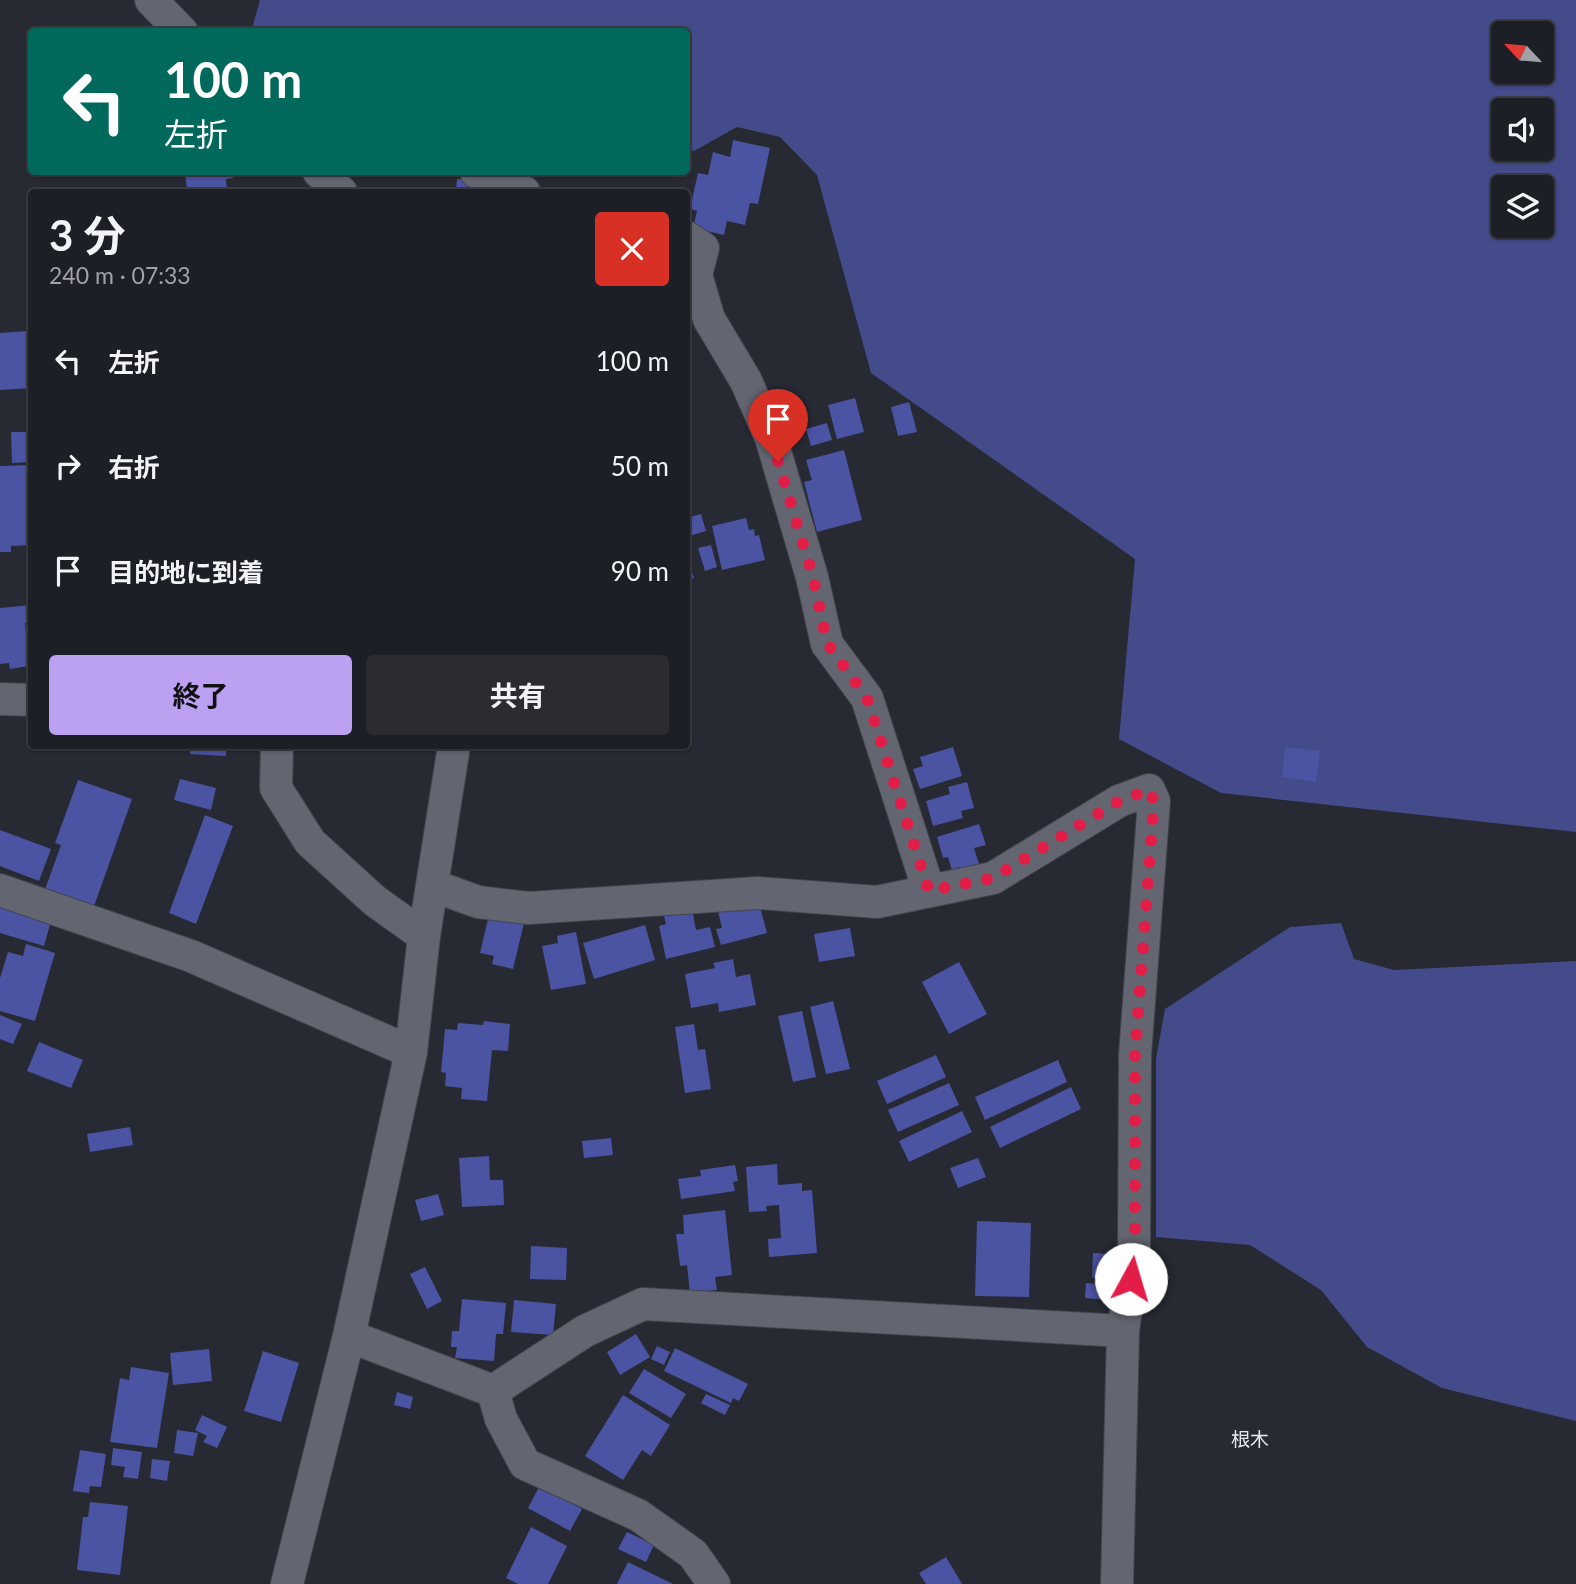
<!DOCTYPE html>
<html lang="ja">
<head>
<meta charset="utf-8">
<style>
	:root { --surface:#1d1f26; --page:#2a2c32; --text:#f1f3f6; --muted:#a0a2a7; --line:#3b3d43; --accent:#bca0f2 }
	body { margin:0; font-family:Lato,"Noto Sans JP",sans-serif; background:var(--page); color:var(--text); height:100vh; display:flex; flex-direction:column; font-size:26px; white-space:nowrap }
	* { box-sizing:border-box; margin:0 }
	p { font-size:23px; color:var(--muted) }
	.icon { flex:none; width:38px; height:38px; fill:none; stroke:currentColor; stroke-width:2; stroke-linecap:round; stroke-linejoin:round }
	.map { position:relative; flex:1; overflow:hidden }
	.panel { position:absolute; left:28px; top:189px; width:662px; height:560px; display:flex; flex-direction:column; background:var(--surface); border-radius:7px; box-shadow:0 2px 5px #0004,0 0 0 2px var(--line) }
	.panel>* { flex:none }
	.banner { position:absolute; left:28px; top:28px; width:662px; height:147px; border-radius:7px; box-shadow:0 2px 5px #0004,0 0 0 2px var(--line); background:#00695c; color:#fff; overflow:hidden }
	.needle { width:46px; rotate:296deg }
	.tools { position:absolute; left:1491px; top:21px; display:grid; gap:14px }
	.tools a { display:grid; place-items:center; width:63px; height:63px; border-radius:7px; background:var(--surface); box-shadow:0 2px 5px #0004,0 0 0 2px var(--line); font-size:35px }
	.pin { position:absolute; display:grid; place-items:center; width:60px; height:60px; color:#fff; margin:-72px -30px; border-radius:50% 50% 50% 0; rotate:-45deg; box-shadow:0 0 7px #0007 }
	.pin .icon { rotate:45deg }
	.me { position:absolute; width:77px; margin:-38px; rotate:6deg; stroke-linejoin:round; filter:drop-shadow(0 0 5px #0008) }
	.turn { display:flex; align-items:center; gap:24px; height:147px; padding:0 21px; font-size:32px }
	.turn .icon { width:91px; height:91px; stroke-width:2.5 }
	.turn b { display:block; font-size:49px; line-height:60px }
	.round { display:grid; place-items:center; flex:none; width:74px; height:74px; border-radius:7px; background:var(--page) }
	.headline { display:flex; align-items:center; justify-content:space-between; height:119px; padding:0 21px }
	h1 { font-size:42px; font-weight:700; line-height:52px }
	.button { display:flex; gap:14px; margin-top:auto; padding:14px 21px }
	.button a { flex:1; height:80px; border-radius:7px; background:var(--accent); color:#111; font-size:28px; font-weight:700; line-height:80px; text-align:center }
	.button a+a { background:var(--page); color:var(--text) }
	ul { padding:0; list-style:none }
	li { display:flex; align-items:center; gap:21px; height:105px; padding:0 21px }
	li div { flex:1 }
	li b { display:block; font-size:26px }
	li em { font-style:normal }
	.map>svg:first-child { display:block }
	.green { fill:#434b8a; fill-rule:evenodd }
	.building { fill:#4b53a3 }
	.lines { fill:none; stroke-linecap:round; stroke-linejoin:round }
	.street-casing { stroke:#43454e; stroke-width:34 }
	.street { stroke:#636671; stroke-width:32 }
	.route { stroke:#e11d48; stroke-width:12; stroke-dasharray:0 21.6 }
	.labels { text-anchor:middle; stroke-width:7; stroke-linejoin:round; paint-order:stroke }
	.neighbourhood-label { font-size:19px; fill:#e5e7ee; stroke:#272933 }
</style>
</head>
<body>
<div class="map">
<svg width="1576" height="1584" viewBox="0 0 1576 1584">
	<rect width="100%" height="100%" fill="#272933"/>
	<!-- green -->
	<g class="green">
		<path d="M 260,0 L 1576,0 L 1576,832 L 1221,793 L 1119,739 L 1135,559 L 871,373 L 817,175 L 780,137 L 737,127 L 694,151 L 686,149 L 686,32 L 251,32 ZM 1503,33 L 1542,33 L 1542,72 L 1503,72 ZM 1503,110 L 1542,110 L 1542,149 L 1503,149 ZM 1503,187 L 1542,187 L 1542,226 L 1503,226 Z"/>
		<path d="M 1341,923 L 1354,959 L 1394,970 L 1576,961 L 1576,1421 L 1442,1388 L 1367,1347 L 1321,1290 L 1250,1245 L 1156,1237 L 1156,1059 L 1165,1009 L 1290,927 Z"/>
	</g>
	<!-- building -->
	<g class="building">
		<path d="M 733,140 L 770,148 L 758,204 L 750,203 L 745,225 L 727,221 L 724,235 L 693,228 L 697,211 L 690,209 L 698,173 L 708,175 L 713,152 L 730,157 Z"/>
		<path d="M 185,172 L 232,172 L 233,178 L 226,179 L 227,192 L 187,192 Z"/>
		<path d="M 457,179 L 472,180 L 471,191 L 456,190 Z"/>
		<path d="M 27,331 L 32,388 L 0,390 L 0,333 Z"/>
		<path d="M 855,398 L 864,432 L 837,439 L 828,405 Z"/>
		<path d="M 909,402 L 917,432 L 898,436 L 891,407 Z"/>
		<path d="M 827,423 L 832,440 L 811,446 L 806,429 Z"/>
		<path d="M 11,432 L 32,432 L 32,462 L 12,463 Z"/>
		<path d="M 844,450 L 862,520 L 817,532 L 804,482 L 812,480 L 806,460 Z"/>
		<path d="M 32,465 L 32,498 L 28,498 L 30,545 L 11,546 L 11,552 L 0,552 L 0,466 Z"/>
		<path d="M 701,514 L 706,531 L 686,537 L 686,518 Z"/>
		<path d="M 746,518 L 749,530 L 754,529 L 755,536 L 759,535 L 765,560 L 722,570 L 712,526 Z"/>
		<path d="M 711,545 L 717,567 L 705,571 L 698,548 Z"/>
		<path d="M 686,554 L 694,578 L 686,581 Z"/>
		<path d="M 32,605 L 32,622 L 25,623 L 29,666 L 10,669 L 9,663 L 0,664 L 0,608 Z"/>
		<path d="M 191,746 L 226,746 L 226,756 L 190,754 Z"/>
		<path d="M 953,747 L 962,776 L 920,789 L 913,769 L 923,766 L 920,757 Z"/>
		<path d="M 1285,747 L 1320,751 L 1316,782 L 1282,777 Z"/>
		<path d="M 180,779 L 216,788 L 211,810 L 174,800 Z"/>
		<path d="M 78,780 L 132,799 L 92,912 L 43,895 L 61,845 L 55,843 Z"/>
		<path d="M 967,782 L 974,808 L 961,811 L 963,818 L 933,826 L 926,801 L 950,794 L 948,787 Z"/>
		<path d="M 205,815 L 233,826 L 196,924 L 169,913 Z"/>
		<path d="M 979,824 L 986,845 L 974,848 L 980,867 L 961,873 L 959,867 L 952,870 L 948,857 L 943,858 L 937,837 Z"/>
		<path d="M 0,830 L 51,849 L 39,881 L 0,866 Z"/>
		<path d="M 759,903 L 767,933 L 721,945 L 716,929 L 722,928 L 717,907 Z"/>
		<path d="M 0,906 L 51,921 L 44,946 L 0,933 Z"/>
		<path d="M 692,909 L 696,930 L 710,927 L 715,947 L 666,959 L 659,926 L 666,924 L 664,916 Z"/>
		<path d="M 489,915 L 524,923 L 513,969 L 492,964 L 494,956 L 480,953 Z"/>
		<path d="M 645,925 L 655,960 L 594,979 L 583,943 Z"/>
		<path d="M 850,928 L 855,956 L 819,962 L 814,934 Z"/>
		<path d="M 576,932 L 586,984 L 551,990 L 542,946 L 558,943 L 557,936 Z"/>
		<path d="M 26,944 L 55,953 L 35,1021 L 0,1011 L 0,978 L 8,952 L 23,956 Z"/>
		<path d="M 733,959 L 736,977 L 750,974 L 756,1005 L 719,1012 L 718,1003 L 691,1008 L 685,974 L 715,968 L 713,963 Z"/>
		<path d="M 959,962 L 987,1014 L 949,1034 L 922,982 Z"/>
		<path d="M 833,1001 L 850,1069 L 826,1074 L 810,1007 Z"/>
		<path d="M 802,1011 L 816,1077 L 793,1082 L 778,1016 Z"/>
		<path d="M 0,1015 L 22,1024 L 13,1044 L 0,1039 Z"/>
		<path d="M 484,1021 L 510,1024 L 508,1051 L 492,1050 L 487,1101 L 461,1099 L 462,1088 L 445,1086 L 446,1073 L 441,1072 L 445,1029 L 457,1030 L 458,1023 L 483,1025 Z"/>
		<path d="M 694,1024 L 698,1050 L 705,1049 L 711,1089 L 685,1093 L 675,1027 Z"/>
		<path d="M 39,1042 L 83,1060 L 71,1088 L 27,1071 Z"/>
		<path d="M 936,1055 L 946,1077 L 887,1104 L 877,1081 Z"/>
		<path d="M 1058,1060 L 1067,1082 L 985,1120 L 975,1097 Z"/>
		<path d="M 949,1083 L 959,1105 L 898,1132 L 888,1110 Z"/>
		<path d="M 1071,1087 L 1081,1109 L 1000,1148 L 990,1127 Z"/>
		<path d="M 962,1111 L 972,1132 L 909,1162 L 899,1141 Z"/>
		<path d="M 130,1127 L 133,1145 L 90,1152 L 87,1134 Z"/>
		<path d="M 611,1138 L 613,1155 L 584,1158 L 582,1141 Z"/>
		<path d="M 489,1156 L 490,1180 L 503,1180 L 504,1205 L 462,1207 L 459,1158 Z"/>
		<path d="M 978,1158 L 986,1177 L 958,1188 L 950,1168 Z"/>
		<path d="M 777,1164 L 778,1185 L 802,1183 L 802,1191 L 812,1190 L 817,1253 L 769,1257 L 768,1239 L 781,1238 L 779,1205 L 766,1206 L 767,1211 L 749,1212 L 746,1167 Z"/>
		<path d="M 735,1165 L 738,1181 L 733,1182 L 735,1191 L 681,1199 L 678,1179 L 701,1176 L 700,1170 Z"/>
		<path d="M 438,1194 L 444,1215 L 421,1221 L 415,1200 Z"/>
		<path d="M 725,1210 L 732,1275 L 715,1277 L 717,1290 L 690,1293 L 687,1265 L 680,1266 L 676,1234 L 684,1234 L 683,1215 Z"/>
		<path d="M 977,1221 L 1031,1223 L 1029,1297 L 975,1296 Z"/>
		<path d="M 531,1246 L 567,1248 L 566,1280 L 530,1279 Z"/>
		<path d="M 1093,1253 L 1113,1254 L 1112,1279 L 1092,1278 Z"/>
		<path d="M 425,1267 L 442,1301 L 427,1309 L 410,1274 Z"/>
		<path d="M 1086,1283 L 1109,1285 L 1108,1300 L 1085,1298 Z"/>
		<path d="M 462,1299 L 506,1303 L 503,1334 L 496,1334 L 494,1361 L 455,1358 L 457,1347 L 451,1347 L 452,1331 L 459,1331 Z"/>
		<path d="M 514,1300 L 556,1304 L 553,1335 L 511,1332 Z"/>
		<path d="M 636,1334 L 650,1357 L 620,1375 L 607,1352 Z"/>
		<path d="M 657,1346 L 670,1352 L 664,1365 L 651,1359 Z"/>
		<path d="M 675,1348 L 748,1384 L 739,1401 L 733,1398 L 731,1403 L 664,1371 Z"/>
		<path d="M 209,1349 L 212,1381 L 173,1385 L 170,1353 Z"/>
		<path d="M 263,1351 L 299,1363 L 281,1422 L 244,1411 Z"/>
		<path d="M 131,1367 L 169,1373 L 157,1448 L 110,1442 L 120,1378 L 129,1380 Z"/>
		<path d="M 644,1369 L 686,1394 L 671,1418 L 629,1393 Z"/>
		<path d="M 397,1392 L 413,1397 L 410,1409 L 394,1405 Z"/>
		<path d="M 706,1394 L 730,1405 L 725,1415 L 701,1403 Z"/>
		<path d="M 623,1395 L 670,1425 L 651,1456 L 642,1450 L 623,1480 L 585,1456 Z"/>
		<path d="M 202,1415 L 227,1427 L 217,1448 L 203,1442 L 207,1436 L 195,1430 Z"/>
		<path d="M 177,1430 L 198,1433 L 193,1456 L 174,1453 Z"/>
		<path d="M 113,1448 L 142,1452 L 138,1479 L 123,1477 L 125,1467 L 111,1465 Z"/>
		<path d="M 80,1450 L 106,1454 L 101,1487 L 90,1486 L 89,1493 L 73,1491 Z"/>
		<path d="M 152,1459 L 170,1461 L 167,1481 L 150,1478 Z"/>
		<path d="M 540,1485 L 582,1509 L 570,1531 L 528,1508 Z"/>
		<path d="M 90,1502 L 128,1506 L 120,1575 L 77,1570 L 83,1517 L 88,1517 Z"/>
		<path d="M 531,1527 L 567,1546 L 548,1584 L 518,1584 L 506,1578 Z"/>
		<path d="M 627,1532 L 654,1545 L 646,1562 L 618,1549 Z"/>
		<path d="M 946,1557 L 962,1584 L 926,1584 L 919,1573 Z"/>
		<path d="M 628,1562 L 673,1584 L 617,1584 Z"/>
	</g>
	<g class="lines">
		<!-- street casing -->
		<g class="street-casing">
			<g id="street">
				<path d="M 151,0 L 182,32"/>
				<path d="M 319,172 L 341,192"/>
				<path d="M 476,172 L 524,192"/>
				<path d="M 686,237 L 703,248 L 696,275 L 709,319 L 746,381 L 771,438 L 812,577 L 827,644 L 867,698 L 929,891"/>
				<path d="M 0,699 L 32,700"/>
				<path d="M 277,746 L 276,788 L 310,842 L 375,901 L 424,936"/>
				<path d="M 434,886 L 478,902 L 529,908 L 758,893 L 877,902 L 993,878 L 1119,801 L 1149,790 L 1154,801 L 1135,1055 L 1134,1253 L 1123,1331 L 1117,1584"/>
				<path d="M 0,890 L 191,956 L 411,1052"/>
				<path d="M 349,1336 L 493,1391 L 585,1331 L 643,1304 L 1123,1331"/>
				<path d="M 493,1391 L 501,1419 L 525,1464 L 638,1515 L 693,1554 L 714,1584"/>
				<path d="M 287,1584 L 349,1336 L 411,1052 L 424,936 L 454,746"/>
			</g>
		</g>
		<!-- street -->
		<use href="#street" class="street"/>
	</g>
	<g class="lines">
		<!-- route -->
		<path class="route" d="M 778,461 L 813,577 L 827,643 L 867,698 L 929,891 L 993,878 L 1119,801 L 1149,790 L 1154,801 L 1135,1055 L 1135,1253 L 1131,1279"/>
	</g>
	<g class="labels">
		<!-- neighbourhood labels -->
		<g class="neighbourhood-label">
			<text x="1250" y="1446">根木</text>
		</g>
	</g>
</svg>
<div class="tools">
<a><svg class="needle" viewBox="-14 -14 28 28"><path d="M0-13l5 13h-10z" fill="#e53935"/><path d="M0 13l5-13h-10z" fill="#a0a2a7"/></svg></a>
<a><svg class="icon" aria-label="sound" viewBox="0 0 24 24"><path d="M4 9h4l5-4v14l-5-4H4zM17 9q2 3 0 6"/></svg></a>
<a><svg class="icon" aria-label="layers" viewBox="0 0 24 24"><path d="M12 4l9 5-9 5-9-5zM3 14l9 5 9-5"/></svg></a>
</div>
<div class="pin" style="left:778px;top:461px;background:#d93025"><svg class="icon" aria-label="arrive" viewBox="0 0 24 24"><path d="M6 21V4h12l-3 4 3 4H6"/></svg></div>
<svg class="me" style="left:1131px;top:1279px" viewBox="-20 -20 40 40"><circle r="19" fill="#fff"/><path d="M0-13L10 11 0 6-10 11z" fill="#e11d48"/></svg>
<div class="banner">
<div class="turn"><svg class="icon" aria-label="left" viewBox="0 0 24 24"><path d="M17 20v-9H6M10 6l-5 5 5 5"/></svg><div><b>100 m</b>左折</div></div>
</div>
<section class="panel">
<div class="headline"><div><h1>3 分</h1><p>240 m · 07:33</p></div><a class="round" style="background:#d93025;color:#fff"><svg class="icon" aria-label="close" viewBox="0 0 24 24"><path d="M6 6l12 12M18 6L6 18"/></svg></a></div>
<ul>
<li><svg class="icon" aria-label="left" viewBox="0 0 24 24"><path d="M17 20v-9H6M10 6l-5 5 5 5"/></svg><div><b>左折</b></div><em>100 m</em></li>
<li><svg class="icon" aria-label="right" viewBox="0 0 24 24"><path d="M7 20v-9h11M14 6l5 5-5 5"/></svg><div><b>右折</b></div><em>50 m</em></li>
<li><svg class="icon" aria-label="arrive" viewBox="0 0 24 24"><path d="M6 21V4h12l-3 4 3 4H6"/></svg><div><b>目的地に到着</b></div><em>90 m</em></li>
</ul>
<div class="button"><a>終了</a><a>共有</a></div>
</section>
</div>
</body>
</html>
